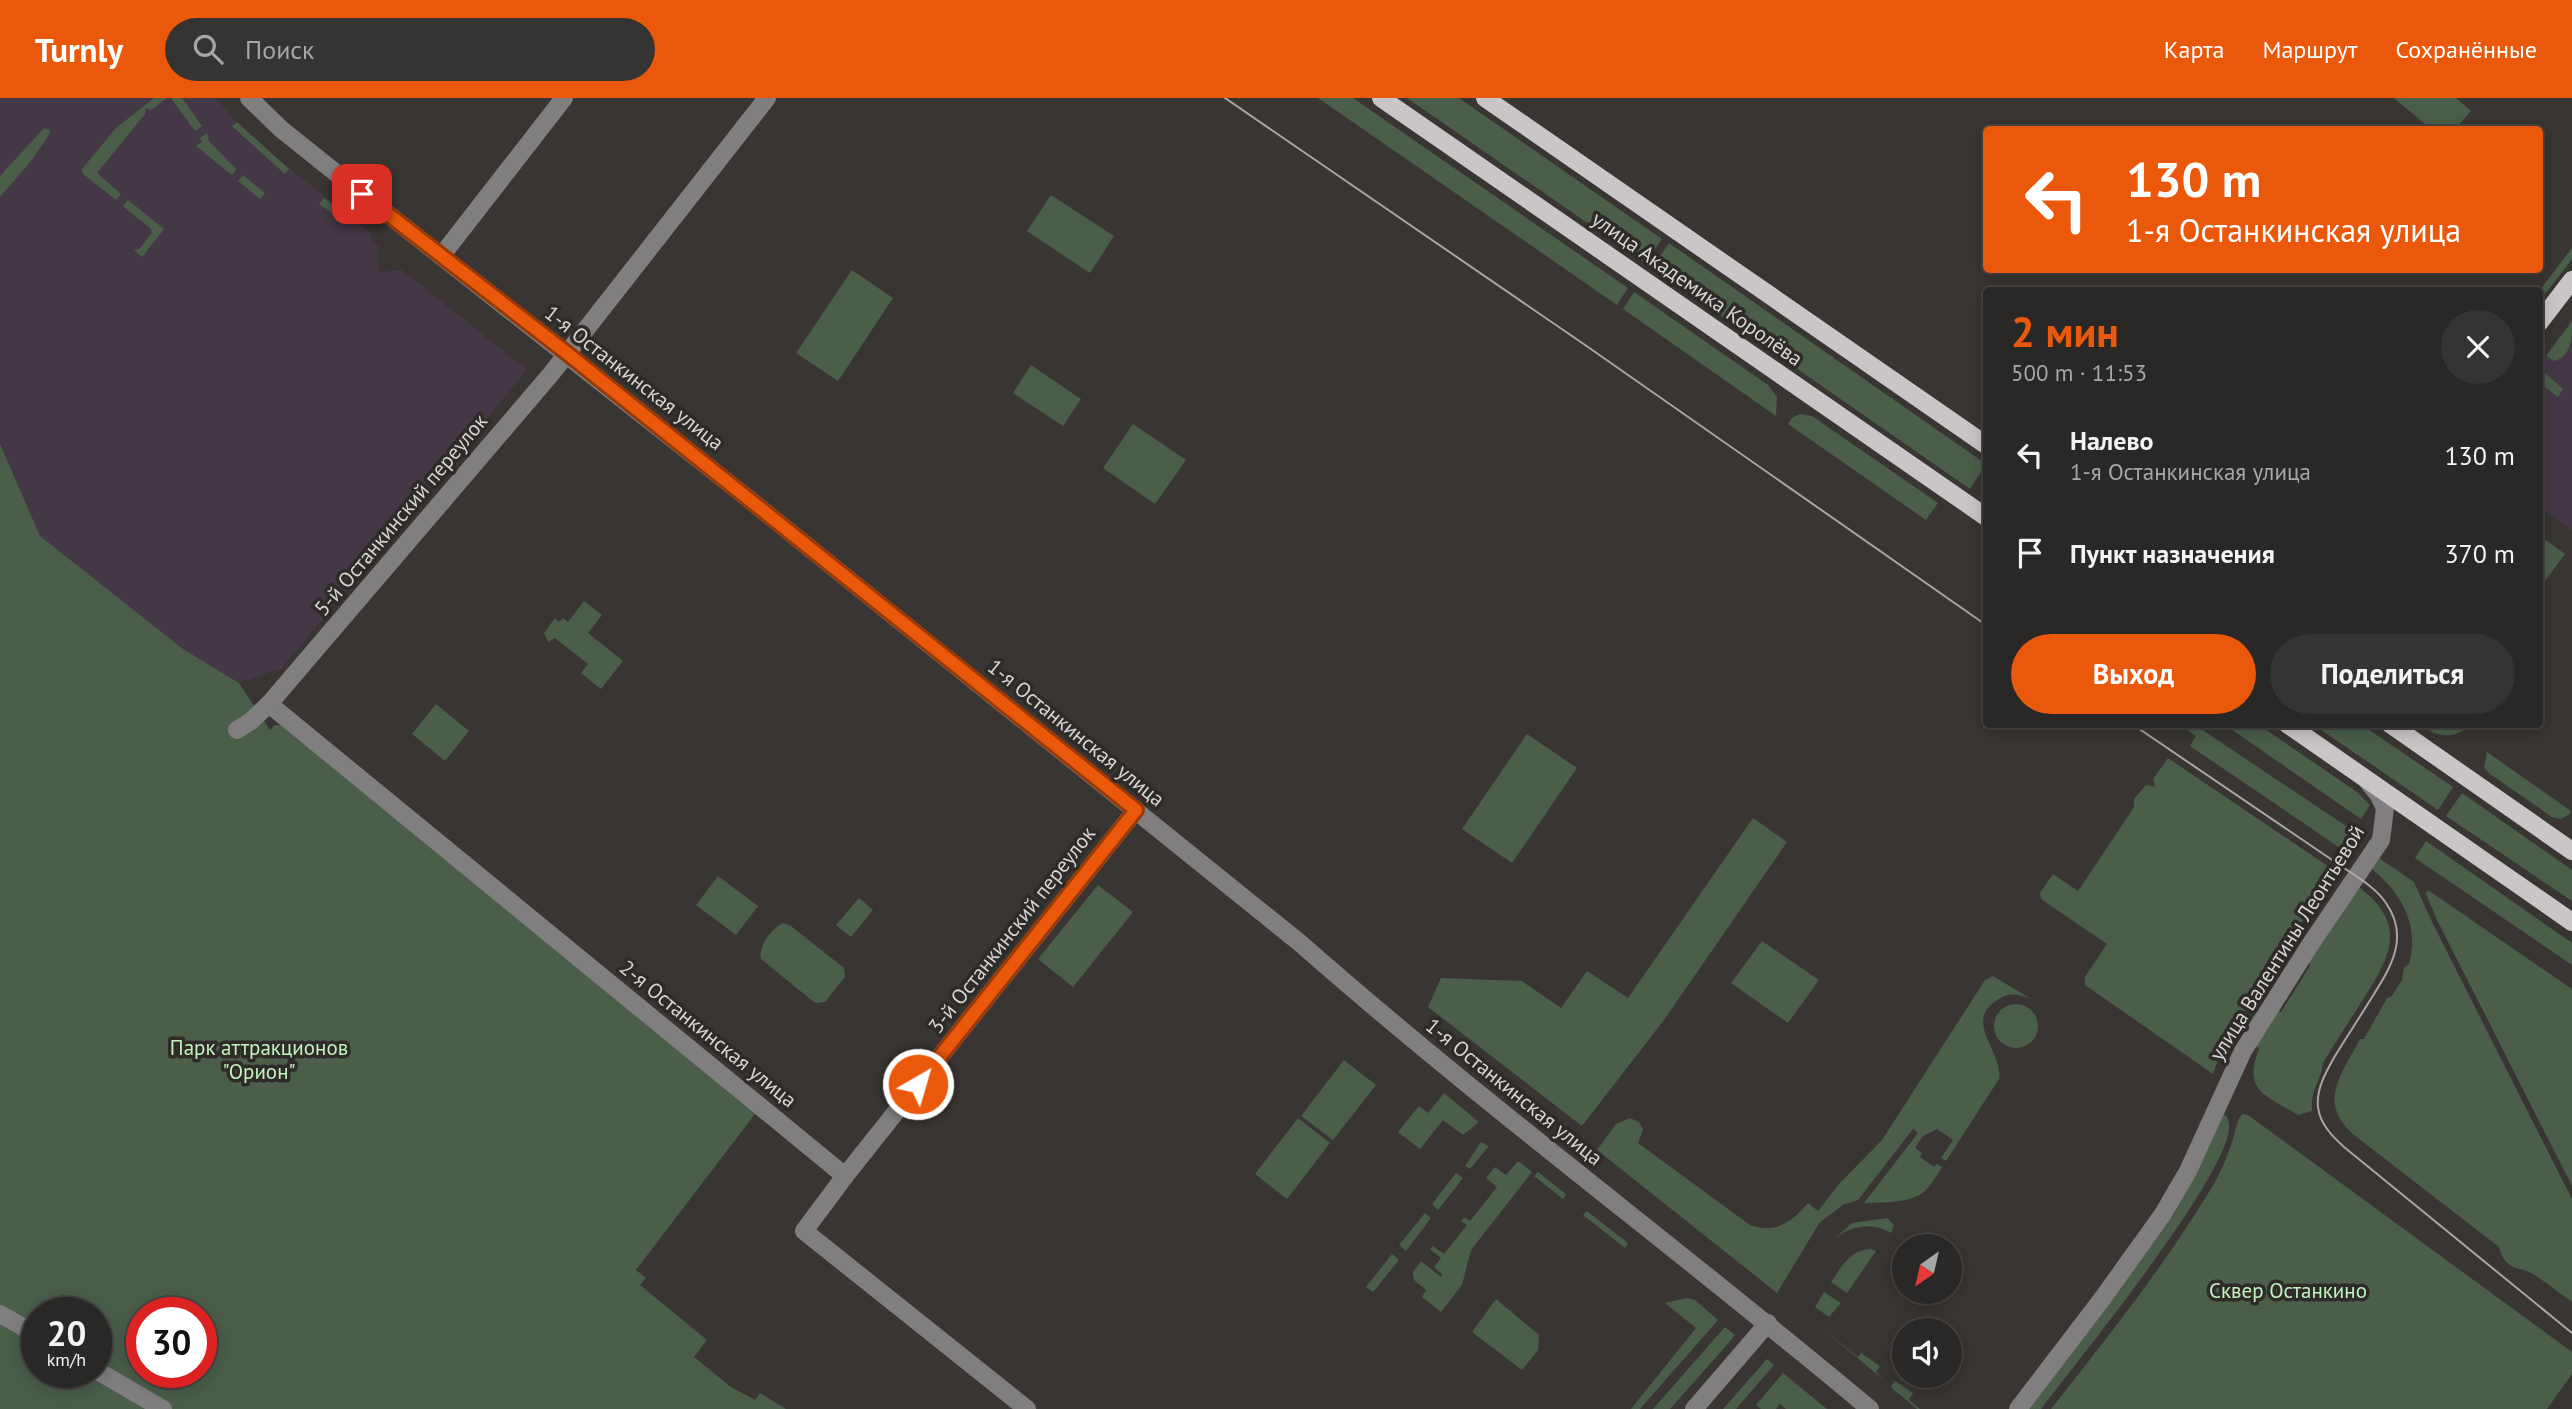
<!DOCTYPE html>
<html lang="ru">
<head>
<meta charset="utf-8">
<style>
	:root { --surface:#2a2826; --page:#363432; --text:#f1f3f6; --muted:#a5a6a7; --line:#464443; --accent:#ea580c }
	body { margin:0; font-family:"PT Sans",sans-serif; background:var(--page); color:var(--text); height:100vh; display:flex; flex-direction:column; font-size:26px; white-space:nowrap }
	* { box-sizing:border-box; margin:0 }
	p { font-size:23px; color:var(--muted) }
	.icon { flex:none; width:38px; height:38px; fill:none; stroke:currentColor; stroke-width:2; stroke-linecap:round; stroke-linejoin:round }
	.map { position:relative; flex:1; overflow:hidden }
	.details { position:absolute; left:1983px; top:189px; width:560px; height:441px; display:flex; flex-direction:column; background:var(--surface); border-radius:7px; box-shadow:0 4px 18px #0003,0 0 0 2px var(--line) }
	.details>* { flex:none }
	.guide { position:absolute; left:1983px; top:28px; width:560px; height:147px; border-radius:7px; box-shadow:0 4px 18px #0003,0 0 0 2px var(--line); background:#ea580c; color:#fff; overflow:hidden }
	.needle { width:46px; rotate:214deg }
	.fabs { position:absolute; left:1892px; top:1136px; display:grid; gap:14px }
	.fabs a { display:grid; place-items:center; width:70px; height:70px; border-radius:50%; background:var(--surface); box-shadow:0 4px 18px #0003,0 0 0 2px var(--line); font-size:35px }
	.speed { position:absolute; left:21px; top:1199px; display:flex; gap:14px; font-size:35px; font-weight:700; text-align:center }
	.speed>* { display:grid; place-content:center; width:91px; height:91px; border-radius:50%; background:var(--surface); box-shadow:0 4px 18px #0003,0 0 0 2px var(--line); line-height:1 }
	.speed small { font-size:18px; font-weight:400 }
	.speed .limit { border:10px solid #d22; background:#fff; color:#111 }
	.pin { position:absolute; display:grid; place-items:center; width:60px; height:60px; color:#fff; margin:-30px; border-radius:14px; box-shadow:0 4px 10px #0006 }
	.me { position:absolute; width:77px; margin:-38px; rotate:38deg; stroke-linejoin:round; filter:drop-shadow(0 0 5px #0008) }
	.turn { display:flex; align-items:center; gap:24px; height:147px; padding:0 28px; font-size:32px }
	.turn .icon { width:91px; height:91px; stroke-width:2.5 }
	.turn b { display:block; font-size:49px; line-height:60px }
	.round { display:grid; place-items:center; flex:none; width:74px; height:74px; border-radius:37px; background:var(--page) }
	.head { display:flex; align-items:center; justify-content:space-between; height:119px; padding:0 28px }
	h1 { font-size:42px; font-weight:600; line-height:52px; color:var(--accent) }
	.action { display:flex; gap:14px; margin-top:auto; padding:14px 28px }
	.action a { flex:1; height:80px; border-radius:42px; background:var(--accent); color:#fff; font-size:28px; font-weight:600; line-height:80px; text-align:center }
	.action a+a { background:var(--page); color:var(--text) }
	ul { padding:0; list-style:none }
	li { display:flex; align-items:center; gap:21px; height:98px; padding:0 28px }
	li div { flex:1 }
	li b { display:block; font-size:26px }
	li em { font-style:normal }
	header { display:flex; align-items:center; gap:42px; box-sizing:border-box; height:98px; padding:0 35px; background:var(--accent); color:#fff }
	header strong { font-size:33px }
	nav { display:flex; gap:38px; margin-inline-start:auto; font-size:24px }
	.search { width:490px; height:63px; background:var(--page); display:flex; align-items:center; gap:18px; box-sizing:border-box; padding:0 24px; border-radius:38px; color:var(--muted); font-size:26px }
	.map>svg:first-child { display:block }
	.commercial { fill:#453846 }
	.green { fill:#4a5e4a; fill-rule:evenodd }
	.lines { fill:none; stroke-linecap:round; stroke-linejoin:round }
	.minor { stroke:#807e7e; stroke-width:18 }
	.major { stroke:#cac6c7; stroke-width:18 }
	.tram { stroke:#a8a5a4; stroke-width:2 }
	.route-casing { stroke:#983908; stroke-width:18 }
	.route { stroke:#ea580c; stroke-width:12 }
	.labels { text-anchor:middle; stroke-width:7; stroke-linejoin:round; paint-order:stroke }
	.street-label { font-size:21px; fill:#d7d5d4; stroke:#2e2b28 }
	.park-label { font-size:21px; fill:#c1f3bf; stroke:#2e2b28 }
</style>
</head>
<body>
<header>
<strong>Turnly</strong>
<div class="search"><svg class="icon" aria-label="search" viewBox="0 0 24 24"><circle cx="10" cy="10" r="6"/><path d="M15 15l6 6"/></svg>Поиск</div>
<nav><a>Карта</a><a>Маршрут</a><a>Сохранённые</a></nav>
</header>
<div class="map">
<svg width="2572" height="1311" viewBox="0 0 2572 1311">
	<rect width="100%" height="100%" fill="#383532"/>
	<!-- commercial -->
	<g class="commercial">
		<path d="M 0,0 L 216,0 L 239,27 L 266,52 L 371,135 L 371,143 L 379,149 L 377,153 L 379,174 L 402,172 L 527,272 L 282,570 L 239,585 L 183,551 L 39,438 L 0,346 Z"/>
		<path d="M 2572,223 L 2572,433 L 2539,408 L 2539,285 L 2558,299 L 2550,281 L 2539,269 L 2539,266 Z"/>
	</g>
	<!-- green -->
	<g class="green">
		<path d="M 154,0 L 167,0 L 151,12 L 146,10 L 145,16 L 97,75 L 121,96 L 116,102 L 82,75 L 82,71 L 116,30 Z"/>
		<path d="M 171,0 L 182,0 L 202,28 L 195,33 Z"/>
		<path d="M 1318,0 L 1353,0 L 1628,190 L 1617,207 Z"/>
		<path d="M 1407,0 L 1459,0 L 1662,141 L 1645,165 Z"/>
		<path d="M 2394,0 L 2456,0 L 2471,13 L 2455,31 L 2431,31 Z"/>
		<path d="M 237,24 L 289,71 L 285,76 L 232,28 Z"/>
		<path d="M 44,30 L 50,32 L 49,37 L 31,63 L 0,99 L 0,78 Z"/>
		<path d="M 207,35 L 209,43 L 236,71 L 232,77 L 196,48 L 202,44 L 200,40 Z"/>
		<path d="M 243,77 L 265,95 L 260,101 L 238,83 Z"/>
		<path d="M 1051,97 L 1114,138 L 1090,175 L 1027,133 Z"/>
		<path d="M 324,100 L 347,117 L 338,119 L 319,106 Z"/>
		<path d="M 128,102 L 164,131 L 142,159 L 134,152 L 139,151 L 152,135 L 151,131 L 123,108 Z"/>
		<path d="M 1669,145 L 1986,366 L 1970,391 L 1652,170 Z"/>
		<path d="M 2572,150 L 2572,161 L 2539,204 L 2539,193 Z"/>
		<path d="M 852,172 L 893,200 L 838,283 L 796,255 Z"/>
		<path d="M 1634,194 L 1768,287 L 1777,299 L 1776,318 L 1623,211 Z"/>
		<path d="M 2572,223 C 2572,238 2572,259 2554,263 L 2546,258 Z"/>
		<path d="M 1031,267 L 1081,301 L 1063,328 L 1013,295 Z"/>
		<path d="M 2539,269 L 2563,291 L 2558,299 L 2539,285 Z"/>
		<path d="M 1801,316 L 1812,318 L 1938,405 L 1926,422 L 1788,326 L 1793,319 Z"/>
		<path d="M 1133,326 L 1186,362 L 1155,406 L 1103,370 Z"/>
		<path d="M 0,346 L 40,438 L 183,551 L 239,585 L 270,632 L 275,627 L 284,627 L 755,1016 L 636,1172 L 646,1180 L 640,1187 L 707,1242 L 694,1259 L 731,1289 L 755,1302 L 760,1295 L 786,1311 L 0,1311 ZM 37,1214 L 96,1214 L 96,1274 L 37,1274 ZM 142,1214 L 201,1214 L 201,1274 L 142,1274 Z"/>
		<path d="M 2539,437 L 2565,456 L 2544,484 L 2539,480 Z"/>
		<path d="M 584,503 L 602,517 L 588,535 L 623,563 L 601,591 L 581,575 L 588,566 L 555,540 L 548,544 L 544,535 L 555,520 L 559,524 L 563,520 L 568,524 Z"/>
		<path d="M 436,606 L 469,633 L 445,663 L 412,636 Z"/>
		<path d="M 2180,627 L 2195,627 L 2361,738 L 2349,756 L 2190,648 L 2196,638 Z"/>
		<path d="M 2225,627 L 2259,627 L 2357,694 L 2370,707 L 2361,721 Z"/>
		<path d="M 2314,627 L 2362,627 L 2453,689 L 2438,712 Z"/>
		<path d="M 2419,627 L 2463,627 L 2468,630 C 2449,642 2437,638 2419,627 Z"/>
		<path d="M 1527,636 L 1577,670 L 1512,765 L 1462,731 Z"/>
		<path d="M 2487,654 L 2571,713 L 2570,716 L 2561,721 L 2552,719 L 2490,676 L 2484,670 Z"/>
		<path d="M 2168,660 L 2335,773 L 2244,914 L 2221,953 L 2213,976 L 2085,887 L 2085,879 L 2107,846 L 2041,801 L 2040,795 L 2053,776 L 2078,793 L 2134,709 L 2134,701 L 2146,687 L 2155,689 L 2153,681 Z"/>
		<path d="M 2462,695 L 2572,772 L 2572,803 L 2446,718 Z"/>
		<path d="M 1753,720 L 1787,744 L 1664,922 L 1582,1028 L 1428,909 L 1441,880 L 1522,883 L 1561,910 L 1587,873 L 1628,900 Z"/>
		<path d="M 2426,743 L 2572,845 L 2572,867 L 2415,760 Z"/>
		<path d="M 2379,760 L 2414,784 L 2432,824 L 2572,1101 L 2572,1204 C 2560,1195 2548,1186 2536,1178 C 2520,1167 2506,1175 2499,1149 L 2354,1037 C 2317,1005 2341,977 2360,941 L 2364,941 L 2387,900 L 2391,899 L 2402,882 L 2404,870 L 2409,866 C 2420,827 2401,795 2372,771 Z"/>
		<path d="M 718,778 L 758,808 L 736,837 L 696,807 Z"/>
		<path d="M 1098,787 L 1133,814 L 1073,889 L 1038,861 Z"/>
		<path d="M 2359,789 C 2407,826 2392,856 2364,900 C 2350,922 2336,943 2323,965 C 2320,986 2311,989 2312,1013 L 2298,1017 C 2264,996 2243,994 2259,950 L 2254,948 L 2246,932 L 2250,921 L 2263,908 L 2275,909 L 2281,914 L 2310,868 L 2308,857 Z"/>
		<path d="M 2428,792 L 2572,891 L 2572,1088 L 2437,822 L 2426,796 Z"/>
		<path d="M 859,800 L 873,812 L 851,839 L 836,827 Z"/>
		<path d="M 783,825 L 791,828 L 844,870 L 845,879 L 825,904 L 815,905 L 761,861 C 758,848 771,831 783,825 Z"/>
		<path d="M 1762,843 L 1819,882 L 1788,925 L 1731,885 Z"/>
		<path d="M 1993,878 L 2031,901 C 2019,896 2010,894 1999,901 C 1961,923 2004,953 1999,981 L 1946,1063 L 1941,1060 L 1953,1042 L 1937,1031 L 1923,1038 L 1915,1050 L 1922,1055 L 1920,1059 L 1934,1069 L 1937,1066 L 1942,1069 C 1937,1077 1932,1086 1925,1093 C 1911,1106 1882,1104 1864,1105 L 1918,1035 L 1913,1031 L 1858,1102 L 1843,1107 L 1820,1124 L 1777,1195 L 1597,1052 L 1616,1026 L 1630,1020 L 1639,1024 L 1643,1031 L 1638,1045 L 1750,1127 C 1776,1136 1792,1124 1808,1105 L 1818,1113 L 1839,1086 L 1882,1042 L 1985,882 Z"/>
		<circle cx="2016" cy="928" r="22"/>
		<path d="M 1344,962 L 1376,987 L 1333,1042 L 1301,1018 Z"/>
		<path d="M 1444,995 L 1479,1024 L 1463,1037 L 1443,1022 L 1420,1051 L 1398,1034 L 1419,1008 L 1428,1015 Z"/>
		<path d="M 2224,1016 C 2227,1019 2228,1020 2229,1025 C 2236,1070 2074,1267 2041,1311 L 2029,1311 L 2171,1121 L 2195,1077 Z"/>
		<path d="M 2242,1016 L 2248,1017 L 2572,1254 L 2572,1276 L 2547,1311 L 2051,1311 C 2106,1241 2162,1171 2209,1094 C 2219,1078 2227,1060 2233,1041 C 2236,1032 2236,1024 2242,1016 Z"/>
		<path d="M 1298,1020 L 1330,1045 L 1287,1101 L 1255,1076 Z"/>
		<path d="M 1481,1044 L 1489,1048 L 1470,1071 L 1465,1068 Z"/>
		<path d="M 1518,1063 L 1532,1074 L 1471,1152 L 1462,1187 L 1441,1214 L 1422,1199 L 1426,1192 L 1414,1182 L 1413,1174 L 1421,1163 L 1441,1179 L 1442,1176 L 1434,1169 L 1441,1160 L 1430,1151 L 1433,1148 L 1444,1156 L 1467,1127 L 1461,1123 L 1464,1119 L 1470,1123 L 1497,1089 L 1486,1080 L 1495,1069 L 1506,1077 Z"/>
		<path d="M 1538,1074 L 1566,1096 L 1563,1101 L 1534,1078 Z"/>
		<path d="M 1456,1075 L 1463,1080 L 1438,1112 L 1432,1106 Z"/>
		<path d="M 1587,1113 L 1628,1145 L 1625,1150 L 1583,1117 Z"/>
		<path d="M 1425,1115 L 1431,1120 L 1406,1153 L 1399,1147 Z"/>
		<path d="M 1887,1120 L 1894,1127 L 1891,1135 C 1872,1123 1850,1128 1834,1141 L 1852,1125 Z"/>
		<path d="M 1871,1151 L 1876,1153 L 1847,1195 L 1831,1184 C 1842,1169 1849,1152 1871,1151 Z"/>
		<path d="M 1392,1156 L 1399,1162 L 1373,1194 L 1366,1189 Z"/>
		<path d="M 1824,1194 L 1841,1205 L 1829,1219 L 1815,1209 Z"/>
		<path d="M 1687,1200 L 1695,1202 L 1718,1222 L 1640,1311 L 1631,1311 L 1696,1230 L 1665,1205 Z"/>
		<path d="M 1496,1201 L 1539,1237 L 1538,1252 L 1522,1272 L 1472,1234 Z"/>
		<path d="M 1725,1229 L 1735,1237 L 1726,1248 L 1670,1311 L 1653,1311 Z"/>
		<path d="M 1821,1229 L 1858,1259 L 1861,1255 L 1880,1268 L 1876,1274 L 1886,1284 Z"/>
		<path d="M 1767,1261 L 1774,1267 L 1736,1311 L 1723,1311 Z"/>
		<path d="M 1783,1275 L 1827,1311 L 1786,1311 L 1780,1306 L 1776,1311 L 1761,1311 L 1756,1307 Z"/>
		<path d="M 1895,1283 L 1913,1295 L 1909,1302 L 1920,1311 L 1917,1311 L 1893,1291 L 1891,1288 Z"/>
	</g>
	<g class="lines">
		<!-- minor -->
		<g class="minor">
			<path d="M 249,0 L 281,31 L 351,87 L 740,394 L 1300,845 C 1484,1007 1682,1153 1870,1311"/>
			<path d="M 442,157 L 564,0"/>
			<path d="M 269,606 L 845,1078"/>
			<path d="M 237,632 L 251,623 L 269,606 L 551,276 L 767,0"/>
			<path d="M 0,1216 L 37,1237"/>
			<path d="M 96,1272 L 163,1311"/>
			<path d="M 1027,1311 L 804,1133 L 845,1078 L 1136,712"/>
			<path d="M 1694,1311 L 1768,1225"/>
			<path d="M 2018,1311 L 2102,1201 L 2163,1116 L 2188,1073 L 2243,953 L 2310,847 L 2381,742 L 2385,710 L 2378,696 L 2368,684"/>
		</g>
		<!-- major -->
		<g class="major">
			<path d="M 1381,0 L 1986,419"/>
			<path d="M 1485,0 L 1986,347"/>
			<path d="M 2539,225 L 2572,182"/>
			<path d="M 2287,626 L 2572,824"/>
			<path d="M 2390,626 L 2572,753"/>
		</g>
		<!-- tram -->
		<g class="tram">
			<path d="M 1225,0 L 1588,249 L 1986,527"/>
			<path d="M 2132,626 L 2344,770 C 2359,780 2376,790 2386,805 C 2411,841 2389,872 2369,904 C 2358,922 2346,940 2335,958 C 2326,974 2316,991 2318,1009 C 2320,1026 2332,1038 2344,1049 L 2572,1235"/>
		</g>
	</g>
	<g class="lines">
		<!-- route casing -->
		<g class="route-casing">
			<path id="route" d="M 362,96 L 568,256 L 1136,712 L 918,986"/>
		</g>
		<!-- route -->
		<use href="#route" class="route"/>
	</g>
	<g class="labels">
		<!-- street labels -->
		<g class="street-label">
			<text transform="translate(1697 191) rotate(35)" y="7">улица Академика Королёва</text>
			<text transform="translate(634 280) rotate(38)" y="7">1-я Останкинская улица</text>
			<text transform="translate(401 417) rotate(-50)" y="7">5-й Останкинский переулок</text>
			<text transform="translate(1076 635) rotate(39)" y="7">1-я Останкинская улица</text>
			<text transform="translate(1012 832) rotate(-52)" y="7">3-й Останкинский переулок</text>
			<text transform="translate(2287 845) rotate(-58)" y="7">улица Валентины Леонтьевой</text>
			<text transform="translate(708 936) rotate(39)" y="7">2-я Останкинская улица</text>
			<text transform="translate(1514 994) rotate(39)" y="7">1-я Останкинская улица</text>
		</g>
		<!-- park labels -->
		<g class="park-label">
			<text x="259" y="957">Парк аттракционов<tspan x="259" dy="24">"Орион"</tspan></text>
			<text x="2288" y="1200">Сквер Останкино</text>
		</g>
	</g>
</svg>
<div class="fabs">
<a><svg class="needle" viewBox="-14 -14 28 28"><path d="M0-13l5 13h-10z" fill="#e53935"/><path d="M0 13l5-13h-10z" fill="#a5a6a7"/></svg></a>
<a><svg class="icon" aria-label="sound" viewBox="0 0 24 24"><path d="M4 9h4l5-4v14l-5-4H4zM17 9q2 3 0 6"/></svg></a>
</div>
<div class="speed"><div>20<small>km/h</small></div><div class="limit">30</div></div>
<div class="pin" style="left:362px;top:96px;background:#d93025"><svg class="icon" aria-label="arrive" viewBox="0 0 24 24"><path d="M6 21V4h12l-3 4 3 4H6"/></svg></div>
<svg class="me" style="left:918px;top:986px" viewBox="-20 -20 40 40"><circle r="17" fill="#ea580c" stroke="#fff" stroke-width="3"/><path d="M0-11L8 9 0 5-8 9z" fill="#fff"/></svg>
<div class="guide">
<div class="turn"><svg class="icon" aria-label="left" viewBox="0 0 24 24"><path d="M17 20v-9H6M10 6l-5 5 5 5"/></svg><div><b>130 m</b>1-я Останкинская улица</div></div>
</div>
<section class="details">
<div class="head"><div><h1>2 мин</h1><p>500 m · 11:53</p></div><a class="round"><svg class="icon" aria-label="close" viewBox="0 0 24 24"><path d="M6 6l12 12M18 6L6 18"/></svg></a></div>
<ul>
<li><svg class="icon" aria-label="left" viewBox="0 0 24 24"><path d="M17 20v-9H6M10 6l-5 5 5 5"/></svg><div><b>Налево</b><p>1-я Останкинская улица</p></div><em>130 m</em></li>
<li><svg class="icon" aria-label="arrive" viewBox="0 0 24 24"><path d="M6 21V4h12l-3 4 3 4H6"/></svg><div><b>Пункт назначения</b></div><em>370 m</em></li>
</ul>
<div class="action"><a>Выход</a><a>Поделиться</a></div>
</section>
</div>
</body>
</html>
